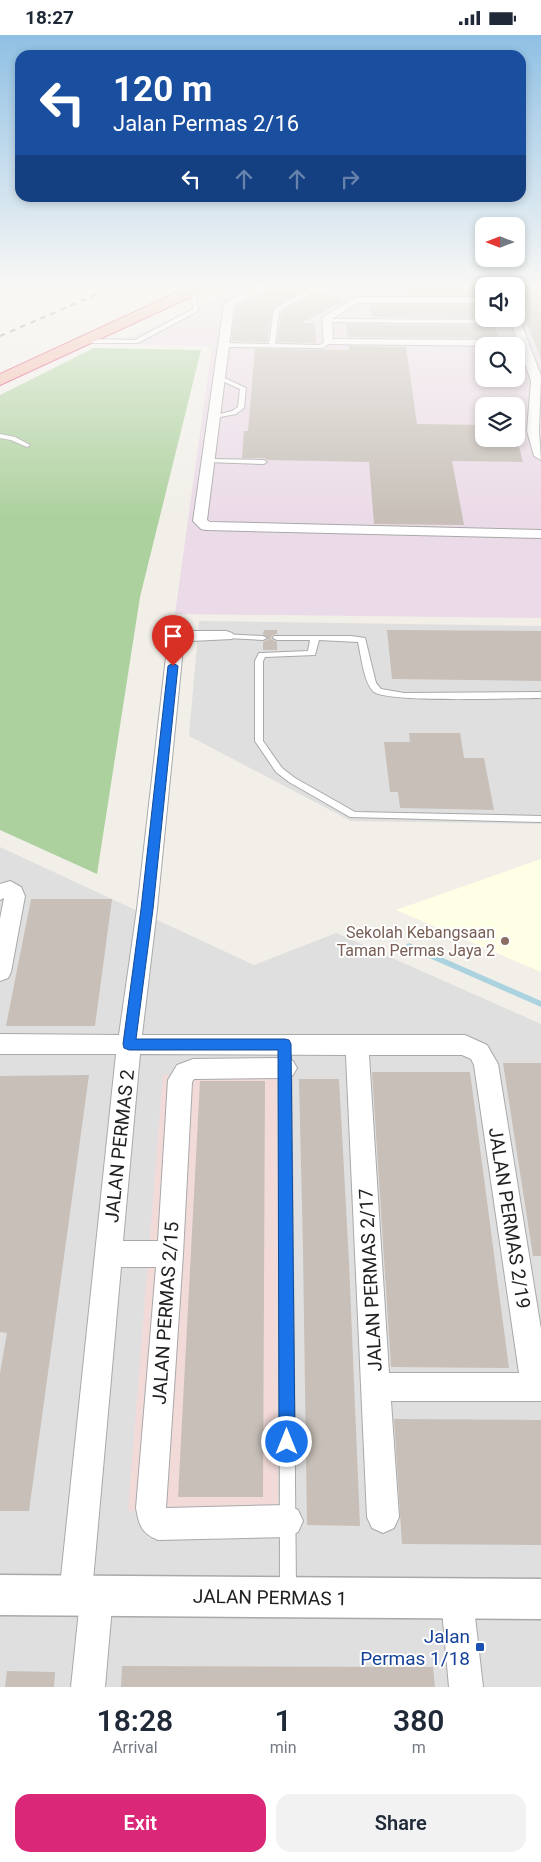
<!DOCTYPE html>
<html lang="en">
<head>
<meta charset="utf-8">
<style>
	:root { --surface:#fff; --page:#f2f2f3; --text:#1f2937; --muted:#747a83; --accent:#db2777 }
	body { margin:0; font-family:Roboto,sans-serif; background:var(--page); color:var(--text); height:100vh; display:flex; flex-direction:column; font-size:19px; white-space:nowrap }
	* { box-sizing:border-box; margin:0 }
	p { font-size:16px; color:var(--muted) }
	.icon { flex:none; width:28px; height:28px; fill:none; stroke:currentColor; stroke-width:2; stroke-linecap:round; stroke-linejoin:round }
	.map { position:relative; height:1652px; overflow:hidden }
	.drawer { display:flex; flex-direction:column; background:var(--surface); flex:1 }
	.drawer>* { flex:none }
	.hud { position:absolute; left:15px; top:15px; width:511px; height:152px; border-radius:15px; box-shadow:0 2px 8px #0003; background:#1a4fa0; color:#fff; overflow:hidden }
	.needle { width:32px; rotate:270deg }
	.tools { position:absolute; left:475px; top:182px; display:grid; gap:10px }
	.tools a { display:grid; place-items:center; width:50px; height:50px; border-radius:10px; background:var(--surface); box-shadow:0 2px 8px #0003; font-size:25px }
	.pin { position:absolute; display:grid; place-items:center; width:42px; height:42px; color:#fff; margin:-51px -21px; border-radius:50% 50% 50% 0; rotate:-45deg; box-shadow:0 0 5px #0007 }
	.pin .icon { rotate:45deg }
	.me { position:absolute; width:55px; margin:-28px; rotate:0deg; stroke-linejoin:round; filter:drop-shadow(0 0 4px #0008) }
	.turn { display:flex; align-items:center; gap:18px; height:105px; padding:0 15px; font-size:22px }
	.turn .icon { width:65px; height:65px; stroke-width:2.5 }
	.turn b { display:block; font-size:35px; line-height:42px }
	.lanes { display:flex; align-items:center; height:48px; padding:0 15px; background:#0003; justify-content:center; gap:25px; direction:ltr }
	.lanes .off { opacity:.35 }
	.eta { display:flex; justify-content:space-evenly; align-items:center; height:85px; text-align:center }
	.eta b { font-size:30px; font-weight:600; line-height:35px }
	.button { display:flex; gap:10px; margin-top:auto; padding:10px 15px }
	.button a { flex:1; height:58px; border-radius:15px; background:var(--accent); color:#fff; font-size:20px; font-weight:600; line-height:58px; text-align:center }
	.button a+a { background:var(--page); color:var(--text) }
	.status { display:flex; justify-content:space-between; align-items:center; height:35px; padding:0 25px; background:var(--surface); direction:ltr }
	.status svg { height:14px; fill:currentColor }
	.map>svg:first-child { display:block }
	.residential { fill:#e0dfdf }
	.commercial { fill:#f2dad9 }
	.industrial { fill:#ebdbe8; fill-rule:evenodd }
	.education { fill:#ffffe5 }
	.forest { fill:#add19e }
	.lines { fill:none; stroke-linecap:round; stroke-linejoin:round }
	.stream { stroke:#aad3df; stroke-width:5.5 }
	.building { fill:#c7bfb8 }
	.service-casing { stroke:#a9a9a9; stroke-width:2 }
	.minor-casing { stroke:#a9a9a9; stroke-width:2 }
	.tertiary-casing { stroke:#a9a9a9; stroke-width:3 }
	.trunk-casing { stroke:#dc2a67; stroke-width:2 }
	.service { fill:#fff; fill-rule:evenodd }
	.minor { fill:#fff; fill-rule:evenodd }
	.tertiary { fill:#fff; fill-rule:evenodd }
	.trunk { fill:#f2b4a3; fill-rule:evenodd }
	.rail { stroke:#707070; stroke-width:2; stroke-dasharray:5.5 5.5; stroke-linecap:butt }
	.route { fill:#1a73e8; stroke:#114b97 }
	.education-dot { fill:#8d6e63; stroke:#fff; stroke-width:2 }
	.transit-dot { fill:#1a4fb4; stroke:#fff; stroke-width:2 }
	.labels { text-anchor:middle; stroke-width:4; stroke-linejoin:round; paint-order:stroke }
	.education-label { font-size:16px; fill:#785e54; stroke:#fff; text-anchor:end }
	.near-street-label { font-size:19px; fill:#222; stroke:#fff }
	.near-transit-label { font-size:19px; fill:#164399; stroke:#fff; text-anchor:end }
</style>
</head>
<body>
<div class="status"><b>18:27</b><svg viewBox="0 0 49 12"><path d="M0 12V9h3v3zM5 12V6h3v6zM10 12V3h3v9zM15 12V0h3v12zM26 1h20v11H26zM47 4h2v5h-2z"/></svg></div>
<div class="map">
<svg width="541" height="1652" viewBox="0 0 541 1652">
	<rect width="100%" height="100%" fill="#f2efe9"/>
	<!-- residential -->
	<g class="residential">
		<path d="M 199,586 L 541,591 L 541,789 L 351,786 L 189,701 Z"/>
		<path d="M 0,812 L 254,930 L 336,898 L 541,989 L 541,1652 L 0,1652 Z"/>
	</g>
	<!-- commercial -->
	<path class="commercial" d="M 163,1040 L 277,1040 L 278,1476 L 128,1476 Z"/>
	<!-- industrial -->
	<path class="industrial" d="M 243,251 L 541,251 L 541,583 L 175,579 L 212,311 L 115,309 ZM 484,251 L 516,251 L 516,284 L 484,284 ZM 484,311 L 516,311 L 516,344 L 484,344 ZM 484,371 L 516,371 L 516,404 L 484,404 Z"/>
	<!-- education -->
	<path class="education" d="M 541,824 L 541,937 L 396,875 Z"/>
	<!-- forest -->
	<path class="forest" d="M 94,313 L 201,315 L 140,562 L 97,839 L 0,795 L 0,360 Z"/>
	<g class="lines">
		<!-- stream -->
		<path class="stream" d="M 409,911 L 541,969"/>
	</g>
	<!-- building -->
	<g class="building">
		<path d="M 274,251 L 302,251 L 308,253 L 273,272 L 267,307 L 231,306 L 236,272 Z"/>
		<path d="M 405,251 L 469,251 L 472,260 L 406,260 Z"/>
		<path d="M 513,251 L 541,251 L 541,324 L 516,261 L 516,251 Z"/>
		<path d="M 317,256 L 344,265 L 302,288 L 315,288 L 316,308 L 277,307 L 281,277 Z"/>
		<path d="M 370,270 L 475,270 L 479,283 L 372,282 Z"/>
		<path d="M 346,289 L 494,291 L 499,303 L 348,302 Z"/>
		<path d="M 349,311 L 406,312 L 417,389 L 484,390 L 484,404 L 517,404 L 523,427 L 452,426 L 464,490 L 374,489 L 369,427 L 268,425 L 264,423 L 242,423 L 244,396 L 248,396 L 255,314 L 349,315 Z"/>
		<path d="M 264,595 L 277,595 L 277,599 L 272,600 L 271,604 L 277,607 L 277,615 L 263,615 L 263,607 L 269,604 L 263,599 Z"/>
		<path d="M 387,595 L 541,596 L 541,646 L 392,644 Z"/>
		<path d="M 409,698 L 460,698 L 464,723 L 484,723 L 494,775 L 400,773 L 398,757 L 390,757 L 384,707 L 410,707 Z"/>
		<path d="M 31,864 L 112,864 L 95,991 L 6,991 Z"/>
		<path d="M 503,1028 L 541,1028 L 541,1221 L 533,1221 Z"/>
		<path d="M 372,1037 L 470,1037 L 509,1333 L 391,1332 Z"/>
		<path d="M 89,1040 L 29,1476 L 0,1476 L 0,1338 L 7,1298 L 0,1297 L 0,1041 Z"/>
		<path d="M 299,1044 L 339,1044 L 349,1227 L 360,1491 L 307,1490 L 303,1215 Z"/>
		<path d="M 200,1046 L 265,1046 L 263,1462 L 178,1462 Z"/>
		<path d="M 394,1384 L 541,1385 L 541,1510 L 402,1509 Z"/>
		<path d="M 122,1631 L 433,1632 L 435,1652 L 121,1652 Z"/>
		<path d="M 7,1636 L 55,1637 L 54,1652 L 5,1652 Z"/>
	</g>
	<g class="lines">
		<!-- service casing -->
		<g class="service-casing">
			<g id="service">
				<path d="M 316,251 L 322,251 L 279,276 L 275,309 L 320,310 L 326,306 L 330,306 L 330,308 L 323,313 L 224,312 L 221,310 L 224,308 L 269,309 L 274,274 Z"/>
				<path d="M 194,253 L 197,255 L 198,276 L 138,308 L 84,308 L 81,306 L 84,304 L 135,305 L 193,274 L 191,255 Z"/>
				<path d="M 327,284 L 516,285 L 519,287 L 516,289 L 325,287 L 325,285 Z"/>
				<path d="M 218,342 L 222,342 L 246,353 L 244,373 L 236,379 L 215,383 L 212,381 L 232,376 L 238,372 L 240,354 L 218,344 Z"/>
				<path d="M 0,399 L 15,402 L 30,410 L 27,412 L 11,405 L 0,403 Z"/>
				<path d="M 209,424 L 264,425 L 267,427 L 264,429 L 207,427 L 207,425 Z"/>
				<path d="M 223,599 L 263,601 L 267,603 L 263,605 L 226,603 L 222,601 Z"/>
				<path d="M 274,601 L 351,601 L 365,603 L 376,648 L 381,654 L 404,658 L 541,657 L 541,663 C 515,663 389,668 374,657 C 364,649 361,620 358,607 L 319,605 L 315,620 L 265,622 L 263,626 L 263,706 L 282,733 L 295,743 L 355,777 L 541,781 L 541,787 L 350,782 L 289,747 L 276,737 L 255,706 L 255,626 L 259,618 L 262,618 L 308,616 L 310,605 L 277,605 L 273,603 Z"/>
				<path d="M 285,1004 L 289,1006 L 291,1009 L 296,1554 L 294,1560 L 288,1562 L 282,1560 L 280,1554 L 279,1009 L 281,1006 Z"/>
			</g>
		</g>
		<!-- minor casing -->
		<g class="minor-casing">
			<g id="minor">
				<path d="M 255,251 L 268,251 L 234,271 L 207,485 L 210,487 L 541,495 L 541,503 L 206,495 L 201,494 L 193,486 L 224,269 Z"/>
				<path d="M 356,262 L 484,262 L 484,268 L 358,268 L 332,284 L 333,304 L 517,305 L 510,284 L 519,282 L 541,341 L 539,396 L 541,425 L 534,421 L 527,396 L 531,346 L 519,311 L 324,309 L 322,283 Z"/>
				<path d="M 190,596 L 226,596 L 232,598 L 234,601 L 232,604 L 191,606 L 187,607 L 183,613 L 157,874 L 142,1000 L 465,1000 L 487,1010 L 498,1029 L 541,1294 L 541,1366 L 391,1366 L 399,1482 L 394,1493 L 383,1498 L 372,1493 L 367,1482 L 346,1020 L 140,1019 L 123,1206 L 158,1206 L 168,1045 L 177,1030 L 193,1024 L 285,1023 L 293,1026 L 297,1033 L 293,1040 L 285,1043 L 194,1044 L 192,1047 L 183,1219 L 166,1473 L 287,1470 L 298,1475 L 303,1486 L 298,1497 L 287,1502 L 158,1505 C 141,1498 139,1490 136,1473 L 156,1232 L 121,1232 L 93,1546 L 97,1544 L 108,1549 L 113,1560 L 105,1652 L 71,1652 L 79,1575 L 75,1577 L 64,1572 L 59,1561 L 116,1019 L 0,1019 L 0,999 L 119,1000 L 137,874 L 167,613 L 175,601 ZM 369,1020 L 462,1020 L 471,1024 L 474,1030 L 519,1338 L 389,1338 Z"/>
				<path d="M 10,846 L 21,852 L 25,861 L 11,937 L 8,943 L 0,946 L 0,884 L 4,863 L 0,865 L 0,849 Z"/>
				<path d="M 457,1548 L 468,1553 L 473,1564 L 483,1652 L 449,1652 L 441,1564 L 446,1553 Z"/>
			</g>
		</g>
		<!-- tertiary casing -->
		<g class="tertiary-casing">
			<path id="tertiary" d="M 0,1540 L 541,1544 L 541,1584 L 0,1580 Z"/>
		</g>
		<!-- trunk casing -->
		<g class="trunk-casing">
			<path id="trunk" d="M 191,251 L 210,251 L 208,254 L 0,350 L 0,339 Z"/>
		</g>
		<!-- service -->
		<use href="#service" class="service"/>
		<!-- minor -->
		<use href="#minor" class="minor"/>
		<!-- tertiary -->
		<use href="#tertiary" class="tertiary"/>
		<!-- trunk -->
		<use href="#trunk" class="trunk"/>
		<!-- rail -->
		<path class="rail" d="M 0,301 L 116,251"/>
	</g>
	<!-- sky -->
	<linearGradient id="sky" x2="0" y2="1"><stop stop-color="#8fc0e4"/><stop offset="0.52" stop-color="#f9f8f5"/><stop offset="1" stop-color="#f9f8f5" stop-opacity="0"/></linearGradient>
	<rect width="541" height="482" fill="url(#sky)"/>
	<!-- route -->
	<path class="route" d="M 173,628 L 178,631 L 153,874 L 136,1004 L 285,1004 L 289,1005 L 291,1009 L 295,1407 L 293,1413 L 287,1416 L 281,1413 L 279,1407 L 278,1015 L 129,1015 L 124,1013 L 123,1009 L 141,874 L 168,631 Z"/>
	<!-- markers -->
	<circle class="education-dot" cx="505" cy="906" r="5"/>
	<rect class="transit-dot" x="475" y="1607" width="10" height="10" rx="2.5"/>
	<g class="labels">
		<!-- education labels -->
		<g class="education-label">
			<text x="495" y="903">Sekolah Kebangsaan<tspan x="495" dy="18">Taman Permas Jaya 2</tspan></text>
		</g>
		<!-- near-street labels -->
		<g class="near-street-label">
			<text transform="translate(119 1111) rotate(-84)" y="7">JALAN PERMAS 2</text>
			<text transform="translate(510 1183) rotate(81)" y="7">JALAN PERMAS 2/19</text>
			<text transform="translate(370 1245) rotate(-93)" y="7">JALAN PERMAS 2/17</text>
			<text transform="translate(165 1278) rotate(-86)" y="7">JALAN PERMAS 2/15</text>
			<text transform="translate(270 1562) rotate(1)" y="7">JALAN PERMAS 1</text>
		</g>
		<!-- near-transit labels -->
		<g class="near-transit-label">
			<text x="470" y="1608">Jalan<tspan x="470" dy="22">Permas 1/18</tspan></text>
		</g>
	</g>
</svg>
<div class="tools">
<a><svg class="needle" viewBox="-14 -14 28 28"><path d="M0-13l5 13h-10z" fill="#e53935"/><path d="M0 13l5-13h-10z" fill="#747a83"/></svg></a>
<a><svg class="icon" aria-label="sound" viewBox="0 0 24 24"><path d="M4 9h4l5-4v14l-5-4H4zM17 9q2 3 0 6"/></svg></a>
<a><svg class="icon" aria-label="search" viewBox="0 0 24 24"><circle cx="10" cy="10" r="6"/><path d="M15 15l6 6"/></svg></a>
<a><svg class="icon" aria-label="layers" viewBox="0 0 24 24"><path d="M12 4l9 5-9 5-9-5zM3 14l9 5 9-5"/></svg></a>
</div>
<div class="pin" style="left:173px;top:631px;background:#d93025"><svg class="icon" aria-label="arrive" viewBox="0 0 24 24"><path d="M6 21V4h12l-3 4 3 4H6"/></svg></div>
<svg class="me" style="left:287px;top:1407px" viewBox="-20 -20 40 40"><circle r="17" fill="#1a73e8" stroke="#fff" stroke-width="3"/><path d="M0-11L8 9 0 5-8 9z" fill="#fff"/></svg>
<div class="hud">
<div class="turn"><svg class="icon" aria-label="left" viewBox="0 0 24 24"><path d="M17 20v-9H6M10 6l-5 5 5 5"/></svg><div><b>120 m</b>Jalan Permas 2/16</div></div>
<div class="lanes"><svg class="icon" aria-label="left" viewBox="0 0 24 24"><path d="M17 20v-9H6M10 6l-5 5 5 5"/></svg><svg class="icon off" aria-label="ahead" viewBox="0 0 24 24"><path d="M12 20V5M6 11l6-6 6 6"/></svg><svg class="icon off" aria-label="ahead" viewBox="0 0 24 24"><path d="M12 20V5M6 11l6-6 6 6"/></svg><svg class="icon off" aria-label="right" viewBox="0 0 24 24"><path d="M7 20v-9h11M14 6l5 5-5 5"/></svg></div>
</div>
</div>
<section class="drawer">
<div class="eta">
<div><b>18:28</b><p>Arrival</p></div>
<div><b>1</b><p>min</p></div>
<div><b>380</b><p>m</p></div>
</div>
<div class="button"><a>Exit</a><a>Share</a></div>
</section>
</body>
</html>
